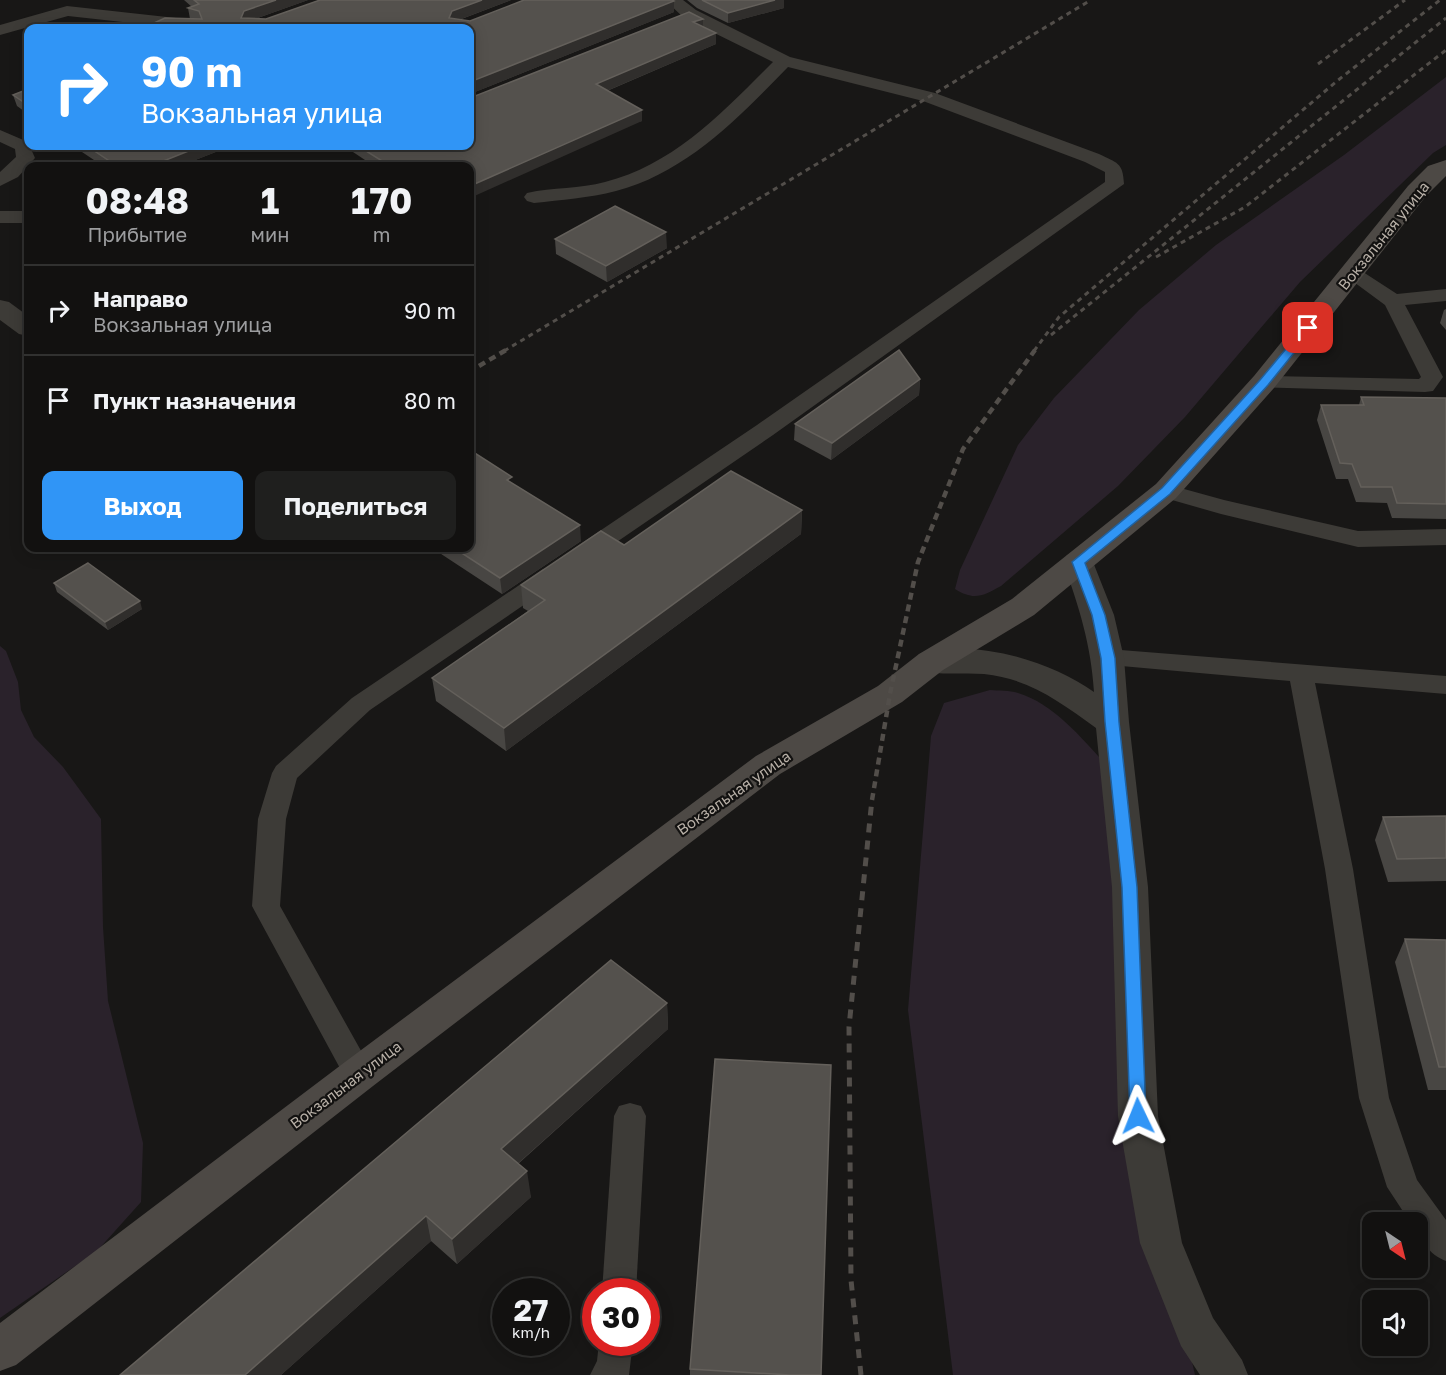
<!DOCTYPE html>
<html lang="ru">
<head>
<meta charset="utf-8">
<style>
	:root { --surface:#121110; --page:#1f1f1e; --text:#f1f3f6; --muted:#9c9d9f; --line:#313130; --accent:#3095f6 }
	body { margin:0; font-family:"Golos Text",sans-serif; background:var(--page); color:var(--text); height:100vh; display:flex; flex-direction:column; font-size:22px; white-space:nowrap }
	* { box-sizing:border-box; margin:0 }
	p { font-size:20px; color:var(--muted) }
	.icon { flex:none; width:33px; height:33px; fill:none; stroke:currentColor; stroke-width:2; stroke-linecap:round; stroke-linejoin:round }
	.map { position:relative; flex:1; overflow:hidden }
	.drawer { position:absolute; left:24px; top:162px; width:450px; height:390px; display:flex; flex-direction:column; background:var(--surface); border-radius:12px; box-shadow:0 3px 15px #0003,0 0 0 2px var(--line) }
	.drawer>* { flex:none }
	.top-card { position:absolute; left:24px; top:24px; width:450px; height:126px; border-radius:12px; box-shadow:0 3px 15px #0003,0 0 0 2px var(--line); background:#3095f6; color:#fff; overflow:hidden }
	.needle { width:39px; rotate:145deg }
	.buttons { position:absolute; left:1362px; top:1212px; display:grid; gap:12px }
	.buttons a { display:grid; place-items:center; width:66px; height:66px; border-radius:12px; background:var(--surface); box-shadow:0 3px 15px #0003,0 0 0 2px var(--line); font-size:30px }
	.speed { position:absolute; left:492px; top:1278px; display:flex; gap:12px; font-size:30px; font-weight:700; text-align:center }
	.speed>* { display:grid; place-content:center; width:78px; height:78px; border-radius:50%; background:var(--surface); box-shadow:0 3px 15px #0003,0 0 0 2px var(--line); line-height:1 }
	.speed small { font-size:15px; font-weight:400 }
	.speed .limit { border:9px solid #d22; background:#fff; color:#111 }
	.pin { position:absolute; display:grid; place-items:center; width:51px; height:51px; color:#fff; margin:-26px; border-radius:12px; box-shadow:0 3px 9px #0006 }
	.me { position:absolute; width:66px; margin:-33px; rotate:358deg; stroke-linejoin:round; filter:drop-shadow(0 0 4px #0008) }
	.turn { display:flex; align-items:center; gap:21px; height:126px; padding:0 18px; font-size:27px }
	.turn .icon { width:78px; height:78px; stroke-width:2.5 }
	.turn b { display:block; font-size:42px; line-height:51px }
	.eta { display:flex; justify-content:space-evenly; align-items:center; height:102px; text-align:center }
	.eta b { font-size:36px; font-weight:700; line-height:42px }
	.action { display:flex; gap:12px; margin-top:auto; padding:12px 18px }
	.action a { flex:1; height:69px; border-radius:12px; background:var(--accent); color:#fff; font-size:24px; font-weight:700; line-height:69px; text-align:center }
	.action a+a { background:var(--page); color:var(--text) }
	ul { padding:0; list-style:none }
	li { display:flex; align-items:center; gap:18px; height:90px; padding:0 18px; border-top:2px solid var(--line) }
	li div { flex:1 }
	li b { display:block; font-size:22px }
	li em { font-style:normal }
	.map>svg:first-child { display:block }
	.green { fill:#2a222b }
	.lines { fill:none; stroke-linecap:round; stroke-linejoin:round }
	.service { fill:#3d3b37; fill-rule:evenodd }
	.minor { fill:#3d3b37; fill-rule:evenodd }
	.secondary { fill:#4d4945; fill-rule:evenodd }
	.rail-far2 { stroke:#524e4a; stroke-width:3; stroke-dasharray:5 4.5; stroke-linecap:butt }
	.rail-far1 { stroke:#524e4a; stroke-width:4.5; stroke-dasharray:7 5; stroke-linecap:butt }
	.rail { stroke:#524e4a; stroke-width:5; stroke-dasharray:9 8; stroke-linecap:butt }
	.wall { fill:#484643 }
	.shaded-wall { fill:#302e2c }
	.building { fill:#54514d; stroke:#64605b; stroke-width:1.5 }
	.route { fill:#3095f6; stroke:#1f61a0; stroke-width:1.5 }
	.labels { text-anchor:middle; stroke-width:4.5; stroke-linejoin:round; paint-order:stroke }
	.street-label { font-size:15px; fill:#b8b0a7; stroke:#131211 }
</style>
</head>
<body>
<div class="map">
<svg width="1446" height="1375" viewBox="0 0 1446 1375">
	<rect width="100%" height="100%" fill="#181716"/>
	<!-- green -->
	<g class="green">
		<path d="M 1446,77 L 1446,145 L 1433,153 L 1300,282 L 1185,417 L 1118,486 L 1001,586 C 983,596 974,601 955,589 L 960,570 L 1018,445 L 1054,398 L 1139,310 L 1216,245 L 1344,155 Z"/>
		<path d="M 0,646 L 6,651 L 18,682 L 21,710 L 34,737 L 63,767 L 101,819 L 103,927 L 108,1001 L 143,1143 L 141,1202 L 97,1251 L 0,1318 Z"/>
		<path d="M 990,690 C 999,691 1009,690 1018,693 C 1055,704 1085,742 1110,769 L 1135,1107 L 1195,1375 L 953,1375 L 908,1010 L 931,736 L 944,703 Z"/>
	</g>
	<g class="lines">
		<!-- service -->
		<g class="service">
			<path d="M 665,0 L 683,0 L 696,10 L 790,57 L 935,93 L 1099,154 C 1117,163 1123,162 1124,184 L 773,435 L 589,561 L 581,563 L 573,561 L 569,555 L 573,549 L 757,425 L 1105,182 L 1105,172 L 1085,162 L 923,101 L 788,67 C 738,118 687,172 616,191 C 589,198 561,200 534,203 L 527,201 L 524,197 L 527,193 C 553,187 580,189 605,182 C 674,165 725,110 773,62 L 684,18 Z"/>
			<path d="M 67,6 L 176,18 L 201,24 L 203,28 L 177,28 L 68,16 L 0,35 L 0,25 Z"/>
			<path d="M 0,130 L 28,142 L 35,158 L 18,177 L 0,186 L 0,172 L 16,157 L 15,149 L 0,142 Z"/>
			<rect x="0" y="211" width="28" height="12"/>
			<path d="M 1353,268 L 1360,270 L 1397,294 L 1446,289 L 1446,301 L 1405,305 L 1443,377 L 1433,391 L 1425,392 L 1256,387 L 1253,382 L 1256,377 L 1264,376 L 1419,379 L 1421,377 L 1385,305 L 1343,274 L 1346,270 Z"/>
			<path d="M 1166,484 L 1224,500 L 1358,531 L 1446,529 L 1446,545 L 1358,547 L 1221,514 L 1158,496 L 1155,491 L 1158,486 Z"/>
			<path d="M 551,567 L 559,569 L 563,575 L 559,581 L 370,710 L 297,778 L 286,819 L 280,906 L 374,1074 L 370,1083 L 359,1087 L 348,1083 L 252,906 L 258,819 L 272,773 L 276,766 L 352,698 L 543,569 Z"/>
			<path d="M 1108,649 L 1446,676 L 1446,694 L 1315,683 L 1353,869 L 1389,1098 L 1417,1180 L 1446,1220 L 1446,1261 C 1430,1255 1418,1240 1418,1222 L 1410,1222 L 1387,1187 L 1359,1098 L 1325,869 L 1290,681 L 1099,664 L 1095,658 L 1099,652 Z"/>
			<path d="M 630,1103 L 641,1106 L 646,1116 L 636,1292 L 602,1292 L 614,1116 L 619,1106 Z"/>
			<path d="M 599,1342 L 633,1342 L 629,1375 L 590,1375 L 597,1361 Z"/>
		</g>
		<!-- minor -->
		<g class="minor">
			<path d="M 0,300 L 9,302 L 28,316 L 28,336 L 19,334 L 0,320 Z"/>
			<path d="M 1078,552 L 1089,555 L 1093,562 L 1114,615 L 1124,658 L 1129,722 L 1148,887 L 1158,1116 L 1182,1243 L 1213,1318 L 1242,1360 L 1248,1375 L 1200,1375 L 1181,1346 L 1140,1243 L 1118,1116 L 1112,887 L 1096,728 C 1060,702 1030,679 984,674 C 963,672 940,676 919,670 L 915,662 L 919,654 C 974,638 1049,660 1094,692 C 1091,644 1079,607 1063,562 L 1067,555 Z"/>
		</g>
		<!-- secondary -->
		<path class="secondary" d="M 1446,160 L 1446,176 L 1426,196 L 1274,388 L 1176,498 L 1034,615 L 943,670 L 902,702 L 780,774 L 373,1086 L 16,1365 L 0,1371 L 0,1323 L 345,1062 L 756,756 L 878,686 L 919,654 L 1012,599 L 1156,484 L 1254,376 L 1408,186 L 1428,166 Z"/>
		<!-- rail-far2 -->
		<g class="rail-far2">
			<path d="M 1318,64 L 1405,0"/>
			<path d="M 1156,257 L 1245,207 L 1446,50"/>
			<path d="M 1051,335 L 1446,18"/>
			<path d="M 504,351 L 1091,0"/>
			<path d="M 1034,351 L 1059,317 L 1337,81 L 1440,0"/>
		</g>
		<!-- rail-far1 -->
		<g class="rail-far1">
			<path d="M 479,366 L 506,350"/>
			<path d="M 872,800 L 890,694 L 918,562 L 963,449 L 1035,350"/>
		</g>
		<!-- rail -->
		<path class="rail" d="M 861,1375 L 851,1280 L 849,1027 L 872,799"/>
	</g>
	<!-- wall -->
	<g class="wall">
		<path d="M 184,0 L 308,0 L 255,19 L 266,19 L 320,0 L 511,0 L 459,20 L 470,21 L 674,12 L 470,94 L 190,19 L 188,8 L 192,7 Z"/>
		<path d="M 687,0 L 784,0 L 784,8 L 728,23 L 697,8 Z"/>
		<path d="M 703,19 L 703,27 L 716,44 L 607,91 L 642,121 L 470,166 L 374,166 L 344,146 L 339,148 L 335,146 L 470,146 Z"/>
		<path d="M 28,89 L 28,114 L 17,106 L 13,95 Z"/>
		<path d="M 73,146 L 231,146 L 180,166 L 103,166 Z"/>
		<path d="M 555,239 L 667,248 L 607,282 L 556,254 Z"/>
		<path d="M 1446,309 L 1446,330 L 1440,323 L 1444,310 Z"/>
		<path d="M 920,379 L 919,395 L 831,460 L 794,440 L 795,424 Z"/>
		<path d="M 1361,397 L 1446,398 L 1446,519 L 1392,518 L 1387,503 L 1356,502 L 1348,479 L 1336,479 L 1317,420 L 1321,405 L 1359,405 Z"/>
		<path d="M 512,483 L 581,541 L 502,594 L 432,548 L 470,548 Z"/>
		<path d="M 802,510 L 801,534 L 506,751 L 436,701 L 432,678 L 528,611 L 523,608 L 521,585 L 624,545 Z"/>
		<path d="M 54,583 L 142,609 L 108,630 L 57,592 Z"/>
		<path d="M 1446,816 L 1446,881 L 1388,882 L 1375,840 L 1383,817 Z"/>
		<path d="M 1405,939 L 1446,940 L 1446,1090 L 1428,1090 L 1395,962 Z"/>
		<path d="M 667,1003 L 668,1029 L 518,1164 L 531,1197 L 457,1264 L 431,1241 L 281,1375 L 120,1375 Z"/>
		<path d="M 690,1369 L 821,1375 L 690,1375 Z"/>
	</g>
	<!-- shaded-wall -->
	<g class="shaded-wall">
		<path d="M 276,0 L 308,0 L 246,22 L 241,18 L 244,11 Z"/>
		<path d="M 482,0 L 511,0 L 453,22 L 449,18 L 452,11 Z"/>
		<path d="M 775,0 L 784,0 L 784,8 L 728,23 L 728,13 Z"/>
		<path d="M 674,1 L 674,12 L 470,94 L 470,82 Z"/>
		<path d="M 703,19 L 703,30 L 693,22 Z"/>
		<path d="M 716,33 L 716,44 L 597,95 L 596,84 Z"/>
		<path d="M 642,110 L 642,121 L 470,198 L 470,186 Z"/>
		<path d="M 201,146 L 231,146 L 180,166 L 151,166 Z"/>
		<path d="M 666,232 L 667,248 L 607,282 L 606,266 Z"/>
		<path d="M 920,379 L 919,395 L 831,460 L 832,443 Z"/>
		<path d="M 802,510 L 801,534 L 506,751 L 504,728 Z"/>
		<path d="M 580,525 L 581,541 L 502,594 L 500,578 Z"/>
		<path d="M 140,601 L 142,609 L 108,630 L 105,622 Z"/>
		<path d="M 667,1003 L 668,1029 L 505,1175 L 501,1149 Z"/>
		<path d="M 527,1171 L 531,1197 L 457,1264 L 452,1239 Z"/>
		<path d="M 426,1216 L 431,1241 L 281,1375 L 245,1375 Z"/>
	</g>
	<!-- building -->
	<g class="building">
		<path d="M 194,0 L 276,0 L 244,11 L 241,18 L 266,19 L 320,0 L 482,0 L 452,11 L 449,18 L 470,21 L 524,0 L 672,0 L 674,1 L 470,82 L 470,28 L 143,28 L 165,18 L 202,19 L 199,11 L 188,8 L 199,4 Z"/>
		<path d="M 702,0 L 775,0 L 728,13 Z"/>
		<path d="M 689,12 L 703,19 L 693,22 L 716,33 L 596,84 L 642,110 L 470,186 L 470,166 L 390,166 L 358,146 L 470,146 L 470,98 Z"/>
		<path d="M 28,89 L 28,105 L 13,95 Z"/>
		<path d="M 87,146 L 201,146 L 151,166 L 117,166 Z"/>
		<path d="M 615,206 L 666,232 L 606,266 L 555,239 Z"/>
		<path d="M 899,350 L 920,379 L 832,443 L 795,424 Z"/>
		<path d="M 1361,397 L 1446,398 L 1446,504 L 1397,503 L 1392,487 L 1361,487 L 1352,464 L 1340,463 L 1321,405 L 1364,405 Z"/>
		<path d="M 470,450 L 512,477 L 507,480 L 580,525 L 500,578 L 454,548 L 470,548 Z"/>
		<path d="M 731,471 L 802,510 L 504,728 L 432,678 L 545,600 L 521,585 L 601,531 L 624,545 Z"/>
		<path d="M 88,563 L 140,601 L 105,622 L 54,583 Z"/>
		<path d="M 1446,816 L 1446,858 L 1397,859 L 1383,817 Z"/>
		<path d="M 1405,939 L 1446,940 L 1446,1067 L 1439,1067 Z"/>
		<path d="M 611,960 L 667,1003 L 501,1149 L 527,1171 L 452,1239 L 426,1216 L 245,1375 L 120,1375 Z"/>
		<path d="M 715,1059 L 831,1065 L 821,1375 L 790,1375 L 690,1369 Z"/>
	</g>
	<!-- route -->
	<path class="route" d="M 1308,325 L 1314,328 L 1268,385 L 1170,494 L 1085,563 L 1105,615 L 1115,658 L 1119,722 L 1137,887 L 1146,1116 L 1144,1121 L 1138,1123 L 1132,1121 L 1130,1116 L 1122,887 L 1105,722 L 1101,658 L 1092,615 L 1072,562 L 1162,488 L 1260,380 L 1305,326 Z"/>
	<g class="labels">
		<!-- street labels -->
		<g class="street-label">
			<text transform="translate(1384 236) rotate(-51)" y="5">Вокзальная улица</text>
			<text transform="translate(734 793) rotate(-35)" y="5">Вокзальная улица</text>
			<text transform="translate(346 1085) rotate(-37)" y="5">Вокзальная улица</text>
		</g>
	</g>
</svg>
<div class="buttons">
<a><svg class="needle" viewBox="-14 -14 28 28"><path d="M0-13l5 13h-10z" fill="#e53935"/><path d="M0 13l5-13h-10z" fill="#9c9d9f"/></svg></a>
<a><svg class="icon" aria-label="sound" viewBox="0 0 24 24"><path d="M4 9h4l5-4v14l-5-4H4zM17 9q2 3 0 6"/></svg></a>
</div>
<div class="speed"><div>27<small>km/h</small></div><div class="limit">30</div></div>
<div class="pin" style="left:1308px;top:328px;background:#d93025"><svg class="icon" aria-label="arrive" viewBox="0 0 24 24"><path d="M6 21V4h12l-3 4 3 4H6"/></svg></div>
<svg class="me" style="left:1138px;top:1116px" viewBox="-20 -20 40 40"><path d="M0-17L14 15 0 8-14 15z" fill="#3095f6" stroke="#fff" stroke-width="4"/></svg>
<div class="top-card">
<div class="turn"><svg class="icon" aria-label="right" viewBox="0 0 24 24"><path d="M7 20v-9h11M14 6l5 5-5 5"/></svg><div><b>90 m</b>Вокзальная улица</div></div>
</div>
<section class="drawer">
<div class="eta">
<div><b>08:48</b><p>Прибытие</p></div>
<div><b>1</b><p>мин</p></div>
<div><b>170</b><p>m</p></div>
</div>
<ul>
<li><svg class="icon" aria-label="right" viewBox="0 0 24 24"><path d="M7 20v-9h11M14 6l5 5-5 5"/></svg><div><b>Направо</b><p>Вокзальная улица</p></div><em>90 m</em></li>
<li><svg class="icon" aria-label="arrive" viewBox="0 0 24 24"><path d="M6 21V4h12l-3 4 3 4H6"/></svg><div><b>Пункт назначения</b></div><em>80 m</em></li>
</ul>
<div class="action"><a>Выход</a><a>Поделиться</a></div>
</section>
</div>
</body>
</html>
